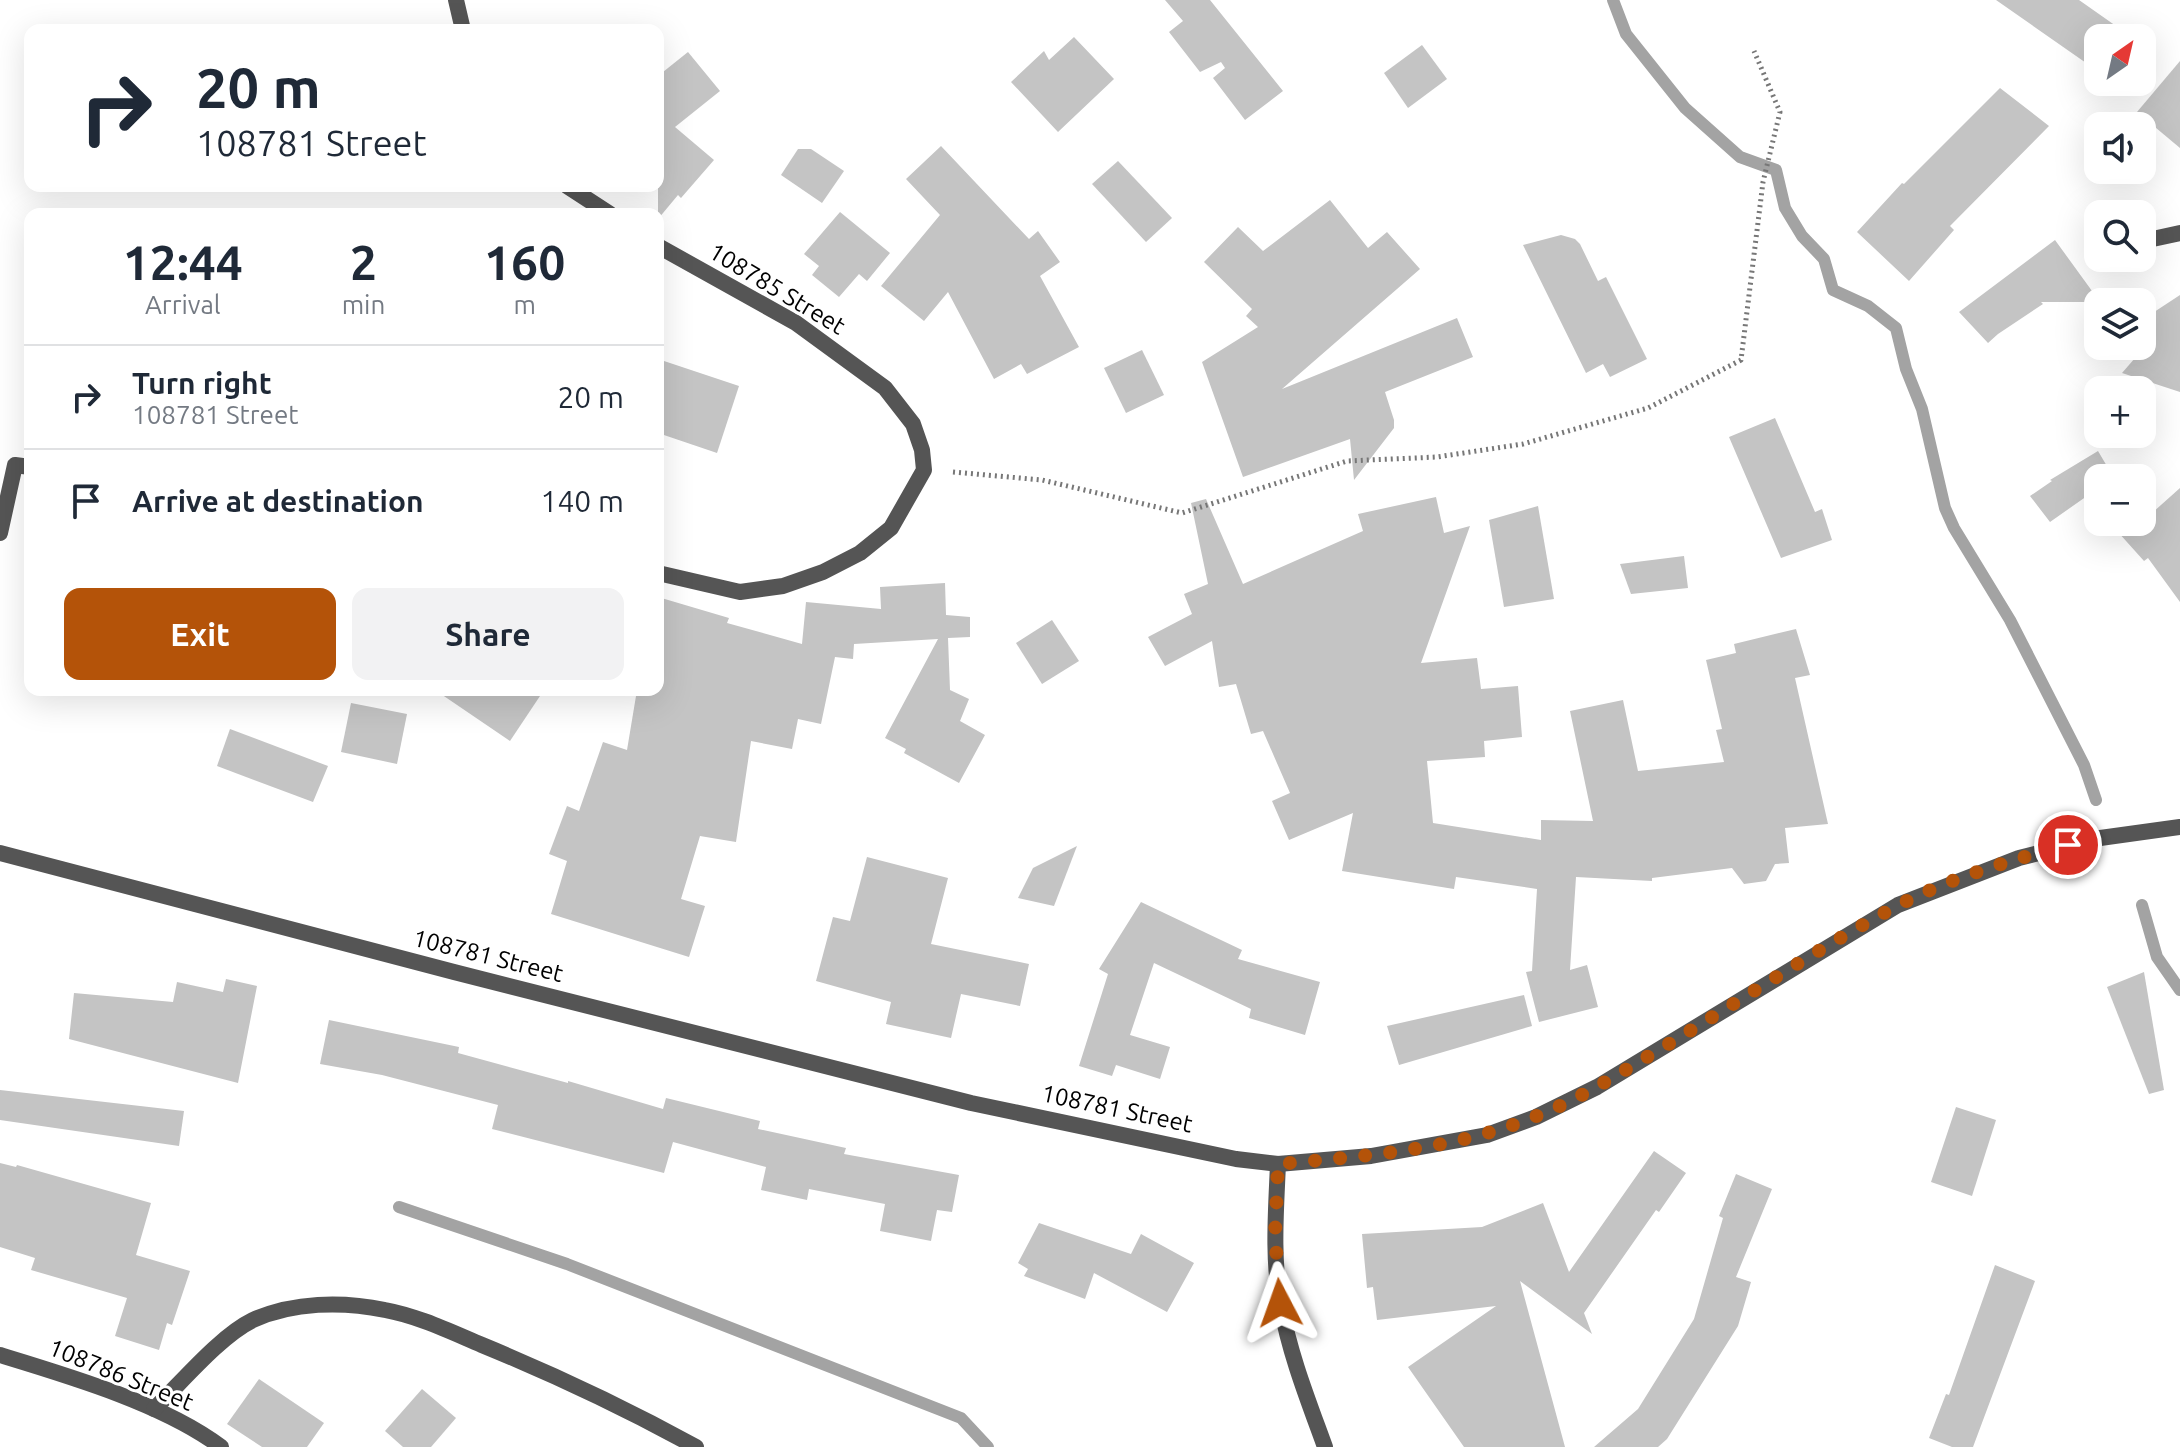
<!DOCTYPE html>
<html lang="en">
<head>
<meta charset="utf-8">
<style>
	:root { --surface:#fff; --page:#f2f2f3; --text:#1f2937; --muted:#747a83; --line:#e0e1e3; --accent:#b45309 }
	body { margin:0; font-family:Ubuntu,sans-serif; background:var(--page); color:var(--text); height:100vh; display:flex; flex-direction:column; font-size:30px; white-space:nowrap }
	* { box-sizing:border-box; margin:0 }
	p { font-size:26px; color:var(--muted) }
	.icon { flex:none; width:44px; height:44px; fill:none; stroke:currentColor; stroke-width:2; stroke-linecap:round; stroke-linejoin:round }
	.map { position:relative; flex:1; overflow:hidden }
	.panel { position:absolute; left:24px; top:208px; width:640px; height:488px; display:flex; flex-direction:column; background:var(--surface); border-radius:16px; box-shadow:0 8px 32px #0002 }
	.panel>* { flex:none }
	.hud { position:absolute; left:24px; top:24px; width:640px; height:168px; border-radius:16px; box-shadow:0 8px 32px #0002; background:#fff; color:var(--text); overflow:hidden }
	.needle { width:52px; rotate:34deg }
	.buttons { position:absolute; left:2084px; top:24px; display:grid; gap:16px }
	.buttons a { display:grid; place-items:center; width:72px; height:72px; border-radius:16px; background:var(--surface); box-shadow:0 8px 32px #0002; font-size:40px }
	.pin { position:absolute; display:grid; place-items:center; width:68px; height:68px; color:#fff; margin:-34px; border:4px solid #fff; border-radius:50%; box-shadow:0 2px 8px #0007 }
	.me { position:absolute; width:88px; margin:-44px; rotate:356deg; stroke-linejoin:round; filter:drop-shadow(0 0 6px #0008) }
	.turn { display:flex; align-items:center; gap:28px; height:168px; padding:0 40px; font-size:36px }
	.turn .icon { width:104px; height:104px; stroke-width:2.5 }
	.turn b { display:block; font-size:56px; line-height:68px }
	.eta { display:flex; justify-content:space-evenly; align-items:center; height:136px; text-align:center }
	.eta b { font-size:48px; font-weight:700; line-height:56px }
	.action { display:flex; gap:16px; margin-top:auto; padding:16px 40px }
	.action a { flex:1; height:92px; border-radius:16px; background:var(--accent); color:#fff; font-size:32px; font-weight:700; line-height:92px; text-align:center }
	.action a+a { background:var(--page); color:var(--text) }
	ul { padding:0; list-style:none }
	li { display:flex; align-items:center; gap:24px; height:104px; padding:0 40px; border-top:2px solid var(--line) }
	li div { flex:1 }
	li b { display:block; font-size:30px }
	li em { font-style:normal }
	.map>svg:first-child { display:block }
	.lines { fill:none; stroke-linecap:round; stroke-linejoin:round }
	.stream { stroke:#a3a3a3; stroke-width:12 }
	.building { fill:#c4c4c4 }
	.path { stroke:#777; stroke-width:5; stroke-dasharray:2 4; stroke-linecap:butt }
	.minor { stroke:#555; stroke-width:16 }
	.tertiary { stroke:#555; stroke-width:16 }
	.route { stroke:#b45309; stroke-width:14; stroke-dasharray:0 25.2 }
	.labels { text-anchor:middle; stroke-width:6; stroke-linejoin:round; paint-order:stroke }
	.street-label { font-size:24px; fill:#000; stroke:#fff }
</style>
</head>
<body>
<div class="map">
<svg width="2180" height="1447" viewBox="0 0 2180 1447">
	<rect width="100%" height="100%" fill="#fff"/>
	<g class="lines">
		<!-- stream -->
		<g class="stream">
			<path d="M 1613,0 L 1626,34 L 1685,108 L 1740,157 L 1776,170 L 1785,208 L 1802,236 L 1824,259 L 1833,290 L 1868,306 L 1896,328 L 1906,369 L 1922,409 L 1945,508 L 1954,528 L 2010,620 L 2084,765 L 2096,800"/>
			<path d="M 2142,905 L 2157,957 L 2180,990"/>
			<path d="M 399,1207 L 567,1264 L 961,1418 L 988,1447"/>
		</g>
	</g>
	<!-- building -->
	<g class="building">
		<path d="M 1165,0 L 1210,0 L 1283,91 L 1245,120 L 1213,78 L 1225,68 L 1221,62 L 1200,72 L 1169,32 L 1183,21 Z"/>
		<path d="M 1996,0 L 2079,0 L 2116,26 L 2108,38 L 2098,38 L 2098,52 L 2089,65 Z"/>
		<path d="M 1074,37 L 1114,79 L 1058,132 L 1011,82 L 1044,51 L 1049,60 Z"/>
		<path d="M 1422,45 L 1447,79 L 1408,108 L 1384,73 Z"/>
		<path d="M 688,52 L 720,91 L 675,127 L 714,160 L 681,198 L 678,195 L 658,219 L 658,76 Z"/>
		<path d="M 2180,61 L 2180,148 L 2137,112 Z"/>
		<path d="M 2000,88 L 2049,126 L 1950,226 L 1954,230 L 1909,281 L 1857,232 L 1902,183 L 1904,184 Z"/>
		<path d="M 941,146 L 1029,239 L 1038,231 L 1060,262 L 1040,276 L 1079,347 L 1027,374 L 1021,364 L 994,379 L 948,292 L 924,321 L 881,286 L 940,215 L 906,179 Z"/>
		<path d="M 798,149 L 811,149 L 844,171 L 822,203 L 781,175 Z"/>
		<path d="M 1118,161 L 1172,218 L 1146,242 L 1092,184 Z"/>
		<path d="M 1330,200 L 1368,248 L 1387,232 L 1420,269 L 1282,389 L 1457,318 L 1473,357 L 1385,392 L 1394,420 L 1394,428 L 1354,480 L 1350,439 L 1243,477 L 1202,362 L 1258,327 L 1246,316 L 1252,309 L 1204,262 L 1238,227 L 1263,251 Z"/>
		<path d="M 840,212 L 890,253 L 867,281 L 859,274 L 839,297 L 812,275 L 819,266 L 804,254 Z"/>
		<path d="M 1561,235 L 1575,239 L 1580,244 L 1598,281 L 1606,277 L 1647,359 L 1610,377 L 1603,364 L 1586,373 L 1523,245 Z"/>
		<path d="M 2055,240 L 2100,302 L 2041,302 L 2043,304 L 1998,334 L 1988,343 L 1959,312 Z"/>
		<path d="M 2180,295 L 2180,392 L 2122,373 L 2142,350 L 2142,320 Z"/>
		<path d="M 1142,350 L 1164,395 L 1126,413 L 1104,368 Z"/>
		<path d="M 658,359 L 739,386 L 717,453 L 658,433 Z"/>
		<path d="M 1775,418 L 1815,512 L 1822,509 L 1832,540 L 1781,558 L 1729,437 Z"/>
		<path d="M 2098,451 L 2114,478 L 2098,478 L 2098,509 L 2087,496 L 2050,522 L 2030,496 L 2052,481 L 2050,480 Z"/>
		<path d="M 2180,488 L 2180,602 L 2148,558 L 2144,561 L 2109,522 L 2142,522 Z"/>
		<path d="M 1436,497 L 1444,533 L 1470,526 L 1421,663 L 1477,658 L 1481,689 L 1518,686 L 1522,737 L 1484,741 L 1485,757 L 1427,761 L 1433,823 L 1541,840 L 1541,820 L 1593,821 L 1570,711 L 1623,700 L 1638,771 L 1724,762 L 1716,730 L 1722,729 L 1706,660 L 1736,653 L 1734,644 L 1796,629 L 1810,675 L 1795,678 L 1828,824 L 1785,828 L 1789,863 L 1775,864 L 1766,881 L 1744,884 L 1732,868 L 1652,878 L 1652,881 L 1576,877 L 1570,970 L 1587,965 L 1598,1007 L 1539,1022 L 1526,972 L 1532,971 L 1537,889 L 1456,877 L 1454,889 L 1342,871 L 1353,813 L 1289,840 L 1272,801 L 1290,793 L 1263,731 L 1251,734 L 1236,684 L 1219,687 L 1212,641 L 1165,666 L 1148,637 L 1192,614 L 1184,594 L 1208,584 L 1191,503 L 1206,499 L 1243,584 L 1363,531 L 1358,514 Z"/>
		<path d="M 1538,506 L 1554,599 L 1504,607 L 1489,520 Z"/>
		<path d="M 1684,556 L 1688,588 L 1631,594 L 1620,564 Z"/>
		<path d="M 945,583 L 946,615 L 970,617 L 970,637 L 948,638 L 950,690 L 969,699 L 960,721 L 985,735 L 959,783 L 904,753 L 906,749 L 885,738 L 938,639 L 854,644 L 853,659 L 835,657 L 821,724 L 798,719 L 792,749 L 751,741 L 736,842 L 700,836 L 681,899 L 705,906 L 689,957 L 551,914 L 567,861 L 549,854 L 567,806 L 579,811 L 603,742 L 627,750 L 637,690 L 658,690 L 658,597 L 729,618 L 727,623 L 802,644 L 806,602 L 881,609 L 880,587 Z"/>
		<path d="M 1052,620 L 1079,661 L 1042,684 L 1016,643 Z"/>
		<path d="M 435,690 L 544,690 L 510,741 Z"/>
		<path d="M 351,703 L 407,714 L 397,764 L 341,752 Z"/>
		<path d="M 230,729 L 328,766 L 313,802 L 217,766 Z"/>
		<path d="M 1077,846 L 1054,906 L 1018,898 L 1033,868 Z"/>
		<path d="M 867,857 L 948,878 L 931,944 L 1029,964 L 1020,1006 L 961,994 L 951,1038 L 886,1024 L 891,1002 L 816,981 L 833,917 L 850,921 Z"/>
		<path d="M 1141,902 L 1242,950 L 1238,959 L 1320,982 L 1305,1035 L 1249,1018 L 1251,1009 L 1154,963 L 1130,1035 L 1170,1047 L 1160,1079 L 1116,1065 L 1112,1076 L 1079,1066 L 1108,974 L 1099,969 Z"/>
		<path d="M 2144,972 L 2164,1090 L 2149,1094 L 2107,987 Z"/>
		<path d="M 226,979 L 257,986 L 238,1083 L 69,1039 L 74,993 L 173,1002 L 177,982 L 223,992 Z"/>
		<path d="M 1524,995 L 1532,1026 L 1399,1065 L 1387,1026 Z"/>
		<path d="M 329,1020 L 459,1047 L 458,1053 L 568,1083 L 568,1081 L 663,1109 L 666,1098 L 760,1121 L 758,1129 L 846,1148 L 844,1154 L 959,1175 L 952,1212 L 937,1210 L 931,1241 L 880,1231 L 885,1204 L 809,1189 L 807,1200 L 761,1190 L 766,1167 L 673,1142 L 664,1173 L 492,1129 L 498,1105 L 382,1075 L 320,1064 Z"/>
		<path d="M 0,1090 L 184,1111 L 179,1146 L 0,1120 Z"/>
		<path d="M 1956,1107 L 1996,1120 L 1972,1196 L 1931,1182 Z"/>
		<path d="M 1654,1151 L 1686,1173 L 1659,1212 L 1656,1210 L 1584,1313 L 1592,1334 L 1520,1281 L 1565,1447 L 1464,1447 L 1408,1367 L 1496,1306 L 1377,1320 L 1373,1287 L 1367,1288 L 1362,1234 L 1482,1227 L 1543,1203 L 1569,1272 Z"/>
		<path d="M 0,1163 L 16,1167 L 17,1165 L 151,1203 L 136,1255 L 190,1271 L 172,1325 L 167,1323 L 159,1350 L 115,1336 L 127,1298 L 31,1270 L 35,1258 L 0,1247 Z"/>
		<path d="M 1736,1174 L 1772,1189 L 1736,1277 L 1751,1282 L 1738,1326 L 1667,1439 L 1658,1447 L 1594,1447 L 1638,1409 L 1694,1319 L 1723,1218 L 1719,1216 Z"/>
		<path d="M 1039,1223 L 1131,1254 L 1141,1234 L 1194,1263 L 1167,1312 L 1094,1273 L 1085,1299 L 1024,1276 L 1028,1269 L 1018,1263 Z"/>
		<path d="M 1995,1265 L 2035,1281 L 1973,1447 L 1952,1447 L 1929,1438 L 1946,1394 L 1949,1395 Z"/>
		<path d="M 259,1379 L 324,1423 L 307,1447 L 262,1447 L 227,1424 Z"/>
		<path d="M 422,1389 L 456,1418 L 431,1447 L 403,1447 L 385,1431 Z"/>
	</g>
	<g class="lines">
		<!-- path -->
		<path class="path" d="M 953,472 L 1042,480 L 1182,513 L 1347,461 L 1437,457 L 1523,444 L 1648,408 L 1741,360 L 1763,182 L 1780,112 L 1754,51"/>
		<!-- minor -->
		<g class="minor">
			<path d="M 456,0 L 463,30"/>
			<path d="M 567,186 L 610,214"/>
			<path d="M 2148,240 L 2180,233"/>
			<path d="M 658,246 L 796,323 L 885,388 L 913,424 L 922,450 L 924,470 L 891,528 L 860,553 L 823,572 L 783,586 L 740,592 L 658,573"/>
			<path d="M 0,533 L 15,465 L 30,467"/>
			<path d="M 1278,1164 C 1276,1211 1272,1259 1281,1306 C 1290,1355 1308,1400 1325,1447"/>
			<path d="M 0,1355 C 69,1376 164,1404 221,1447"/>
			<path d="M 154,1409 C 181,1383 220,1336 253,1320 C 293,1302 342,1301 385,1310 C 418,1316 451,1332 482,1345 C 555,1375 627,1409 696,1447"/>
		</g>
		<!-- tertiary -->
		<path class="tertiary" d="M 0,853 L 454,972 L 971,1103 L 1236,1159 L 1278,1164 L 1371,1156 L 1487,1135 L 1536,1117 L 1597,1087 L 1898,905 L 2019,858 L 2093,839 L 2180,827"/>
	</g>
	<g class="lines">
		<!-- route -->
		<path class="route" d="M 1280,1303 L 1275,1235 L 1278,1164 C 1365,1156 1453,1150 1534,1117 C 1578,1100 1617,1075 1657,1051 C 1737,1003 1815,950 1897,906 C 1950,878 2011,860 2068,845"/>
	</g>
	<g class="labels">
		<!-- street labels -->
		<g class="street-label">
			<text transform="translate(777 289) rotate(31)" y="8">108785 Street</text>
			<text transform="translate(488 956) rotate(14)" y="8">108781 Street</text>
			<text transform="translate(1117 1109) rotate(12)" y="8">108781 Street</text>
			<text transform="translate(121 1375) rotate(22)" y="8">108786 Street</text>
		</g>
	</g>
</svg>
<div class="buttons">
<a><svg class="needle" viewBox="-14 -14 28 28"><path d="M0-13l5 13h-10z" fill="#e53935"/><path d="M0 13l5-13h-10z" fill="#747a83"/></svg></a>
<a><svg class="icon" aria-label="sound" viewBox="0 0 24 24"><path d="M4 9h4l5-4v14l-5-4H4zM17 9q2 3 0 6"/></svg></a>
<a><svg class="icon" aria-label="search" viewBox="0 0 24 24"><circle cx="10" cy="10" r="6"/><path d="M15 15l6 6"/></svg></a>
<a><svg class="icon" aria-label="layers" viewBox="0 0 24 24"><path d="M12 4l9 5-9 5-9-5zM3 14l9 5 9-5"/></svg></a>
<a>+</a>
<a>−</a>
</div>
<div class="pin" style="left:2068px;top:845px;background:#d93025"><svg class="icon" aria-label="arrive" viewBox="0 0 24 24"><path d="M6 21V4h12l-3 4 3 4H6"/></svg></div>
<svg class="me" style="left:1280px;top:1303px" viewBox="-20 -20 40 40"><path d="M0-17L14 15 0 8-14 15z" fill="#b45309" stroke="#fff" stroke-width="4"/></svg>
<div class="hud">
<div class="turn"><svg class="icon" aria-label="right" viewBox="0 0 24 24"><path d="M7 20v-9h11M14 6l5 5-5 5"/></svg><div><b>20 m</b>108781 Street</div></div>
</div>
<section class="panel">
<div class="eta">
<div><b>12:44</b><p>Arrival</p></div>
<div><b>2</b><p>min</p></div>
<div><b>160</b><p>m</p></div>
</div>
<ul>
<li><svg class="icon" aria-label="right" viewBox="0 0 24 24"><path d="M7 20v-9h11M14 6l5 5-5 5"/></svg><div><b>Turn right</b><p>108781 Street</p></div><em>20 m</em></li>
<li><svg class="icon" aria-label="arrive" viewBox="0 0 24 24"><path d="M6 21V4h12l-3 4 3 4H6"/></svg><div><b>Arrive at destination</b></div><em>140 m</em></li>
</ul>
<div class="action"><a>Exit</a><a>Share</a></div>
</section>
</div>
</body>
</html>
